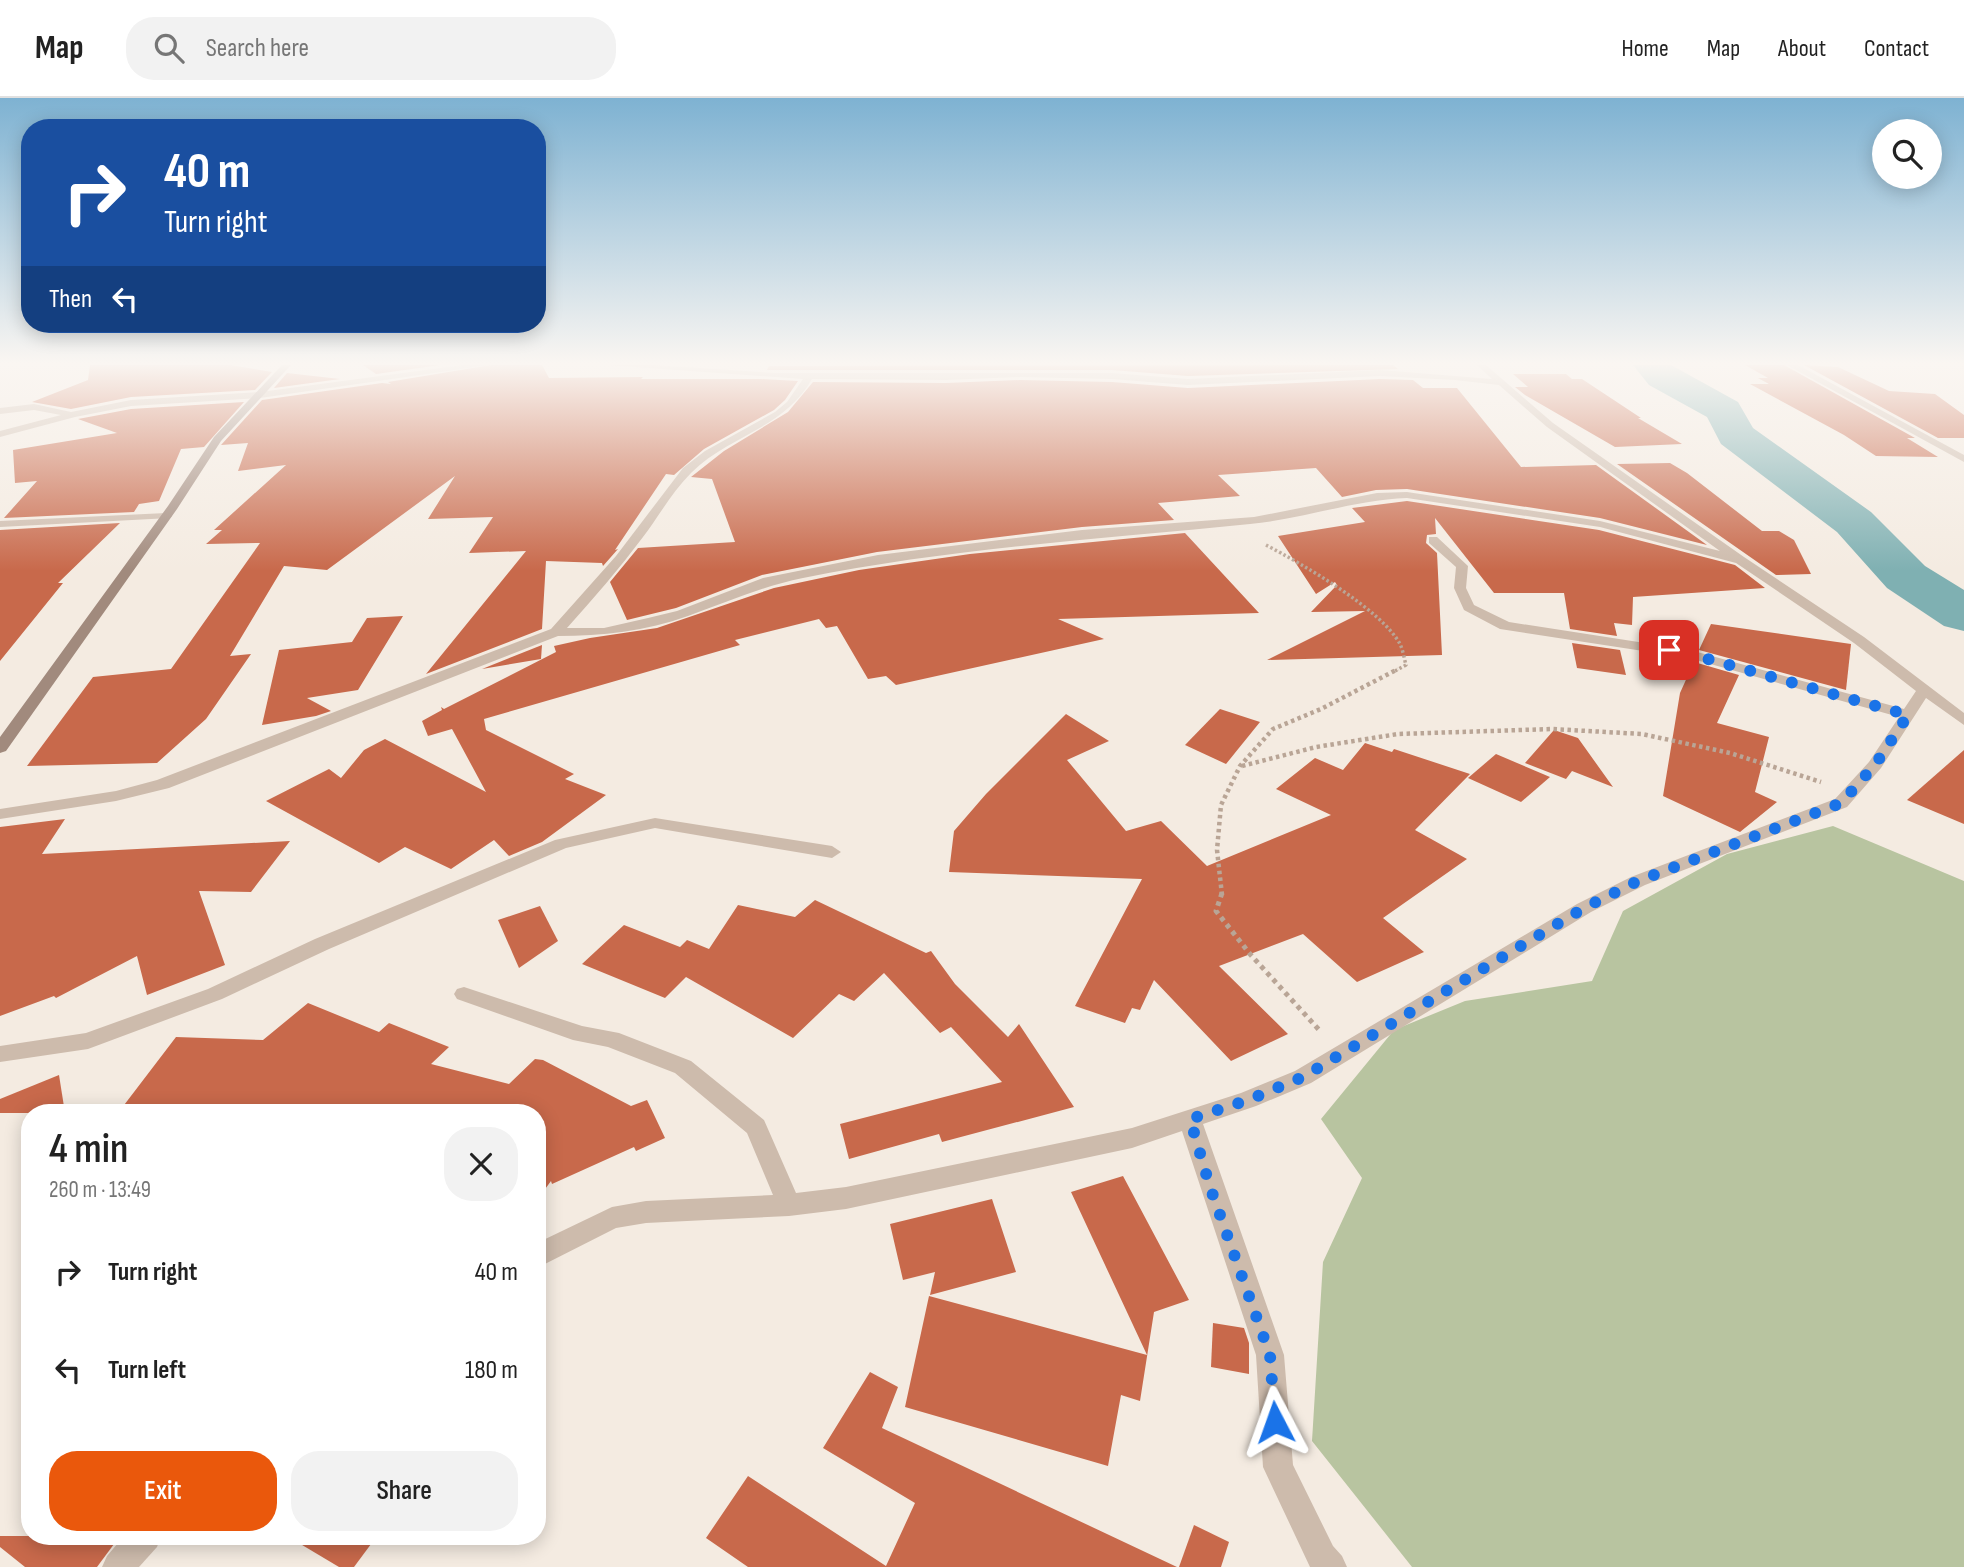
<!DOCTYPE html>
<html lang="en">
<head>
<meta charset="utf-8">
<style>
	:root { --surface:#fff; --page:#f2f2f2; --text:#222; --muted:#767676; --line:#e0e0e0; --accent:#ea580c }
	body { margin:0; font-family:"Sofia Sans Condensed",sans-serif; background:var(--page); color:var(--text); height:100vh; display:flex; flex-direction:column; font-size:26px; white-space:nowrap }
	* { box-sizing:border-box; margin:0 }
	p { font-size:23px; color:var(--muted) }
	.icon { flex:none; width:38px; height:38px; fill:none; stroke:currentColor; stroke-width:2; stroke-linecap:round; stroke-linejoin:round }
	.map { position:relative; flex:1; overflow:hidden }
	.drawer { position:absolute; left:21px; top:1006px; width:525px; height:441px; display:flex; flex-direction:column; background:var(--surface); border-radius:28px; box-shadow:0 4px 18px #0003 }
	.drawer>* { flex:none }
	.hud { position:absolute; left:21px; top:21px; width:525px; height:214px; border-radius:28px; box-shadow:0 4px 18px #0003; background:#1a4fa0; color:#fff; overflow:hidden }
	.controls { position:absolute; left:1872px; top:21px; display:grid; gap:14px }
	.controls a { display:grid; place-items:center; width:70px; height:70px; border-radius:50%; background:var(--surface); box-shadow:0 4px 18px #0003; font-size:35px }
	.pin { position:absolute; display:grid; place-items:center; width:60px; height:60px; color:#fff; margin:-30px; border-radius:14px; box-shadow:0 4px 10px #0006 }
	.me { position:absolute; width:77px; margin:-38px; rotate:356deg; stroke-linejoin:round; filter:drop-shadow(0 0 5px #0008) }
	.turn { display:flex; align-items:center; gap:24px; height:147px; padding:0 28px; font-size:32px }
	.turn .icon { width:91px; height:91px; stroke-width:2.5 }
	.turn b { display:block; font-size:49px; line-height:60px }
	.then { display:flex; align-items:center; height:66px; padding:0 28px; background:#0003; gap:14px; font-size:26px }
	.round { display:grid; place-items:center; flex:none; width:74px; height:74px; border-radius:28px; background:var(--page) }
	.overview { display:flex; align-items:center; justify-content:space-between; height:119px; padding:0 28px }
	h1 { font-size:42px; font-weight:600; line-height:52px }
	.action { display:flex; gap:14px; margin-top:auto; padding:14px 28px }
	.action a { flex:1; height:80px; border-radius:28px; background:var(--accent); color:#fff; font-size:28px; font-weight:600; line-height:80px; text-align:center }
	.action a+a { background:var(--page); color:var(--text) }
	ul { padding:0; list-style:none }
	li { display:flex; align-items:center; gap:21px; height:98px; padding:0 28px }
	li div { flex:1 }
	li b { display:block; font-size:26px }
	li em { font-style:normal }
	header { display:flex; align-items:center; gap:42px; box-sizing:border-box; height:98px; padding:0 35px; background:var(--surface); border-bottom:2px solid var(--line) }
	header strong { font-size:33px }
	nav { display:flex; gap:38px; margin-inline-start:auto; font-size:24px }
	.search { width:490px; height:63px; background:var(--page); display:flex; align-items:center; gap:18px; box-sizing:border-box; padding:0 24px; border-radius:28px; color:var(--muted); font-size:26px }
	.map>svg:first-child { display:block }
	.green { fill:#b8c4a0 }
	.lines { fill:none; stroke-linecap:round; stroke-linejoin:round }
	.river { fill:#7fb0b2; fill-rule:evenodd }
	.building { fill:#c8694b }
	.path-far2 { stroke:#b9a596; stroke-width:3.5; stroke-dasharray:2.5 2.5; stroke-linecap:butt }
	.path-far1 { stroke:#b9a596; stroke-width:4.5; stroke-dasharray:3.5 3.5; stroke-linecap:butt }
	.path { stroke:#b9a596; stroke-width:5; stroke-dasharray:4.5 4.5; stroke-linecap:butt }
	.street { fill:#cdbbac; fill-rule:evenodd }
	.secondary { fill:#a18a7d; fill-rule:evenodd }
	.route { stroke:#1a73e8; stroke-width:12; stroke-dasharray:0 21.6 }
</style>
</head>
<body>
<header>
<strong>Map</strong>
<div class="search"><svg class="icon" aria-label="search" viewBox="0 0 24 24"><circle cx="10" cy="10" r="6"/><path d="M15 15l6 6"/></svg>Search here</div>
<nav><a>Home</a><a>Map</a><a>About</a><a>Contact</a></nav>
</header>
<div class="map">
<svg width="1964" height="1469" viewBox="0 0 1964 1469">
	<rect width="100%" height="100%" fill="#f4ebe1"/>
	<!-- green -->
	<path class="green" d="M 1833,728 L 1964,783 L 1964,1469 L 1412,1469 L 1312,1343 L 1323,1164 L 1362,1080 L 1321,1021 L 1394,932 L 1465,903 L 1592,883 L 1623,813 L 1727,756 Z"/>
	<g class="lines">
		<!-- river -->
		<path class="river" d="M 1633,267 L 1671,267 L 1738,304 L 1753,330 L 1871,414 L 1925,468 L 1964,492 L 1964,533 L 1944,528 L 1887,490 L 1837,434 L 1721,346 L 1707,319 L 1649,287 Z"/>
	</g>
	<!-- building -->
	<g class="building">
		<path d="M 90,267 L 230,267 L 272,274 L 255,292 L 131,299 L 71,311 L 32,304 L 88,282 Z"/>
		<path d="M 363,267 L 440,267 L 376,276 Z"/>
		<path d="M 491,267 L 542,267 L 549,280 L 643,279 L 641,281 L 760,281 L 798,283 L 785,302 L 774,312 L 704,351 L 674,377 L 666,376 L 615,452 L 618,451 L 603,468 L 602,465 L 546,463 L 542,531 L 426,576 L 526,453 L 469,455 L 493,419 L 428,421 L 455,378 L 327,472 L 284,468 L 230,558 L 251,556 L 206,621 L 157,665 L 27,668 L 93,579 L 171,571 L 260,445 L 206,446 L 222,432 L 214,432 L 286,367 L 238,373 L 248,345 L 221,347 L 262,302 L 382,285 L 391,286 L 388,284 Z"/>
		<path d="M 1393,267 L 1398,271 L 1188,278 L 1112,272 L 767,272 L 769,268 Z"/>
		<path d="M 1745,267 L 1784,267 L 1915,340 L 1907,340 L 1938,359 L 1876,358 L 1844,337 L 1750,286 L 1769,286 L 1758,280 L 1768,280 Z"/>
		<path d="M 1804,267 L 1838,269 L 1889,293 L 1935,296 L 1964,317 L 1964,340 L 1938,340 Z"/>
		<path d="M 287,275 L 340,281 L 274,290 Z"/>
		<path d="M 1513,276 L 1566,276 L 1572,281 L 1582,281 L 1641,320 L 1638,320 L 1682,346 L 1615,349 L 1525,297 L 1515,289 L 1528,289 Z"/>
		<path d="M 1380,281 L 1413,282 L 1423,290 L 1457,290 L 1521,369 L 1596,367 L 1707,447 L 1600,420 L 1407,391 L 1376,392 L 1342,399 L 1316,370 L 1218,377 L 1240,398 L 1158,405 L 1174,422 L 1082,429 L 877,454 L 762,477 L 676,510 L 627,522 L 610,484 L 638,450 L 735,444 L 712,381 L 691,379 L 724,353 L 788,314 L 813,284 L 946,285 L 1020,282 L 1112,284 L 1188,290 Z"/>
		<path d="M 244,304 L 204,349 L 181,351 L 159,403 L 139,406 L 134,414 L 4,420 L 37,383 L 15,385 L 13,352 L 117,335 L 78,321 L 131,311 Z"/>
		<path d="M 1670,365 L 1687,375 L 1762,433 L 1779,433 L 1794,442 L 1811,476 L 1776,477 L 1617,366 Z"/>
		<path d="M 1407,403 L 1599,432 L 1735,467 L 1765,490 L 1633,499 L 1632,527 L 1614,525 L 1617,538 L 1570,531 L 1564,495 L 1494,495 L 1435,420 L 1436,436 L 1427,437 L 1426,445 L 1437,455 L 1442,557 L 1267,562 L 1365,513 L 1311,514 L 1337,487 L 1335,484 L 1316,496 L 1278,438 L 1365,424 L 1352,410 Z"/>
		<path d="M 120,425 L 58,485 L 63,485 L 0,563 L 0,432 Z"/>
		<path d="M 1185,435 L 1259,515 L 1058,521 L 1104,541 L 896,587 L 886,578 L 868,581 L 837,528 L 826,530 L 819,521 L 735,542 L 740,547 L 484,621 L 486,632 L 574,676 L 565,681 L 606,697 L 542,744 L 509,758 L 494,742 L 451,771 L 405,749 L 379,765 L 266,703 L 329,671 L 341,680 L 364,652 L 385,641 L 486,694 L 452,631 L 428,638 L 422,623 L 442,612 L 441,609 L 444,611 L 556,554 L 554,548 L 590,540 L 657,530 L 774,490 L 859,472 L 970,456 Z"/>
		<path d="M 403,518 L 358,592 L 307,600 L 331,613 L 316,618 L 262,627 L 279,552 L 352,544 L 367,520 Z"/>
		<path d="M 1711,526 L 1851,546 L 1846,592 L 1699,552 Z"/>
		<path d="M 1572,545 L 1620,552 L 1626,577 L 1577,570 Z"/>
		<path d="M 542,547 L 541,561 L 482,571 Z"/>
		<path d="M 1694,564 L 1739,577 L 1717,625 L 1769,639 L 1755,694 L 1777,704 L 1740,734 L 1663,698 L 1680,595 Z"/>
		<path d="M 1220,611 L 1260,624 L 1226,666 L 1185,647 Z"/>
		<path d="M 1066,616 L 1109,643 L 1067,662 L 1126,733 L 1161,723 L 1207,768 L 1331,717 L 1276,691 L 1315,660 L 1343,672 L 1365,645 L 1392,654 L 1394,651 L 1470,676 L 1415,732 L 1467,761 L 1383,820 L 1424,854 L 1357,884 L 1303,836 L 1219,868 L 1288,936 L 1231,963 L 1154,882 L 1140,912 L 1132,910 L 1125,925 L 1075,908 L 1142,781 L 949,774 L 954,733 L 986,696 Z"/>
		<path d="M 1554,632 L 1578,640 L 1613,689 L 1572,673 L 1566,681 L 1525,665 Z"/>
		<path d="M 1964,652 L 1964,726 L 1907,702 Z"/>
		<path d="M 1496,656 L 1550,679 L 1521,704 L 1468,680 Z"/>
		<path d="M 65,721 L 42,756 L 290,743 L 251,794 L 199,793 L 225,867 L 147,897 L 137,858 L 56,900 L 54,898 L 0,918 L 0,729 Z"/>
		<path d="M 815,802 L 926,855 L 931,853 L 955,886 L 1008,939 L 1019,926 L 1074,1009 L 942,1044 L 939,1036 L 849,1061 L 840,1026 L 1002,984 L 951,929 L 940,935 L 884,875 L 854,903 L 839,896 L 793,940 L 686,879 L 665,900 L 582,866 L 624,827 L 680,849 L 687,842 L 709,851 L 738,807 L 795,819 Z"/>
		<path d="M 540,808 L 558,843 L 519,870 L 498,822 Z"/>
		<path d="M 308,905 L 379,934 L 389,925 L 449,949 L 431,966 L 509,986 L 535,961 L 543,962 L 631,1008 L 647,1002 L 665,1040 L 636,1053 L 634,1049 L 552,1086 L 551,1083 L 537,1102 L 537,1015 L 408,1015 L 378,1007 L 369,1015 L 118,1015 L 176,939 L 263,942 Z"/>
		<path d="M 59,977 L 65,1015 L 0,1015 L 0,1001 Z"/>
		<path d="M 1123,1078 L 1189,1202 L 1154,1214 L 1140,1303 L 1121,1297 L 1108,1368 L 905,1309 L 929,1198 L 1147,1257 L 1071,1094 Z"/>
		<path d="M 992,1101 L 1016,1174 L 930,1197 L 935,1174 L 903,1182 L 890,1126 Z"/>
		<path d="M 1213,1225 L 1244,1230 L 1249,1245 L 1249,1276 L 1211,1269 Z"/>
		<path d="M 870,1274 L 898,1289 L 882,1330 L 1177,1469 L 748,1469 L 706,1440 L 748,1378 L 886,1468 L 915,1405 L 823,1350 Z"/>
		<path d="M 1194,1427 L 1229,1444 L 1221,1469 L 1179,1469 Z"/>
		<path d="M 0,1438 L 120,1438 L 97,1469 L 25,1469 L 0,1449 Z"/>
		<path d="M 287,1438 L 377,1438 L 354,1469 L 339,1469 Z"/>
	</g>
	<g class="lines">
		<!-- path-far2 -->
		<path class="path-far2" d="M 1266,447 C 1302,466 1381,511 1400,546 C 1403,552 1404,560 1406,567 L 1395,573"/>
		<!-- path-far1 -->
		<g class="path-far1">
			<path d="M 1242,668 L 1316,649 L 1398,636 L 1552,631 L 1642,636 L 1730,655 L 1821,684"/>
			<path d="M 1222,797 L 1217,752 L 1221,707 L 1240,668 L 1273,631 L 1321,611 L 1398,571"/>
		</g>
		<!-- path -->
		<path class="path" d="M 1222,795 L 1216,813 L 1250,856 L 1321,934"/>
		<!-- street -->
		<g class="street">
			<path d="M 463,267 L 489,267 L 260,300 L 131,308 L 75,319 L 0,339 L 0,333 L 61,317 L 34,312 L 0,316 L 0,310 L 34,306 L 71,314 L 131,302 L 260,294 Z"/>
			<path d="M 607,267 L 654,267 L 775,275 L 1112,275 L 1188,281 L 1380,272 L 1492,281 L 1477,267 L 1486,267 L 1553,325 L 1744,459 L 1864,539 L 1964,615 L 1964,627 L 1926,600 L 1881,670 L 1847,709 L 1645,787 L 1591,814 L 1311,985 L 1256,1008 L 1203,1026 L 1284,1257 L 1293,1367 L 1333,1448 L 1342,1458 L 1347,1469 L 1310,1469 L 1263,1369 L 1256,1257 L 1182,1033 L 1132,1050 L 846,1111 L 789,1118 L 646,1125 L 616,1130 L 537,1170 L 537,1145 L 612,1109 L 646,1103 L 773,1097 L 747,1035 L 675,975 L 608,949 L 573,942 L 457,901 L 454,896 L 457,891 L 464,889 L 582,928 L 619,935 L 691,963 L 764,1022 L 796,1095 L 846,1089 L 1132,1030 L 1241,995 L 1295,973 L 1577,806 L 1631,779 L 1835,701 L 1869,664 L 1899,619 L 1689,560 L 1500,531 L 1464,512 L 1454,490 L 1456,469 L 1429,445 L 1429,439 L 1437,439 L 1468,468 L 1466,490 L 1474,507 L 1509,524 L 1690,552 L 1904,611 L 1916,593 L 1854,545 L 1736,465 L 1600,429 L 1407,400 C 1354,402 1303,421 1250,426 C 1101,441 951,450 803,480 C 763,488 727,504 688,518 C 646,533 602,538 558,538 L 169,690 L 116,703 L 0,721 L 0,711 L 116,693 L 157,682 L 551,531 L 616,458 L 683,370 L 705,353 L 775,314 L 787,304 L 803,281 ZM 1380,278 L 1455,282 L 1499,287 L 1547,329 L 1720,453 L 1600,423 L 1407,394 L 1377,395 L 1254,419 L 1082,432 L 878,457 L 763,480 L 677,513 L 648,520 L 604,530 L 567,530 C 593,501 619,471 643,439 C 659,418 672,394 691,375 C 730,336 783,332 812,281 L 946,282 L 1020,279 L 1112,281 L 1188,287 Z"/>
			<path d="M 1787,267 L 1798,267 L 1964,357 L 1964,364 Z"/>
			<path d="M 166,415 L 172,418 L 170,420 L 0,429 L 0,423 Z"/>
			<path d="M 655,720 L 832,748 L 841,754 L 832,760 L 655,730 L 566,750 L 329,851 L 222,901 L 88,951 L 0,964 L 0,948 L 86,935 L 208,891 L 315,841 L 555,742 Z"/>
			<path d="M 124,1438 L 161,1438 L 157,1449 L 139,1469 L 102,1469 L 107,1458 Z"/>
		</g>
		<!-- secondary -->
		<path class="secondary" d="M 282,267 L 291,267 L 221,343 L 177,411 L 6,653 L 0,655 L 0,639 L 168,408 L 214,339 Z"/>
	</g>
	<!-- sky -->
	<linearGradient id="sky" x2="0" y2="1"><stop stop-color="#7eb2d2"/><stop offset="0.56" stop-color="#faf6f2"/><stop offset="1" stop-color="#faf6f2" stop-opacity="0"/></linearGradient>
	<rect width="1964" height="473" fill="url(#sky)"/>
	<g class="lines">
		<!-- route -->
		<path class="route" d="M 1275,1324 L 1270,1257 L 1210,1089 L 1190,1021 L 1248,1002 L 1303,979 L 1584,810 L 1638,783 L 1841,705 L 1875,667 L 1908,617 L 1690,556 L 1669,552"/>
	</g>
</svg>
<div class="controls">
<a><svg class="icon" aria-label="search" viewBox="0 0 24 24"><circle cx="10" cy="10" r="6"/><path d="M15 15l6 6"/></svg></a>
</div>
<div class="pin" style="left:1669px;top:552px;background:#d93025"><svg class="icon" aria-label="arrive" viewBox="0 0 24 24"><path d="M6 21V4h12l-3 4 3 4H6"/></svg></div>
<svg class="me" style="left:1275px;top:1324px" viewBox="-20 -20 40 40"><path d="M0-17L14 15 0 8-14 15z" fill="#1a73e8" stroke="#fff" stroke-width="4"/></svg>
<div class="hud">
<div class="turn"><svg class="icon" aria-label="right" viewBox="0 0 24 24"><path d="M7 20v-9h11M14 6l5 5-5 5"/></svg><div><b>40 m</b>Turn right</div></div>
<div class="then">Then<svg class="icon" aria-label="left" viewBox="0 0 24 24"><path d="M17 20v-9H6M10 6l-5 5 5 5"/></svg></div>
</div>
<section class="drawer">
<div class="overview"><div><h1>4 min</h1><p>260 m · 13:49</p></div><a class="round"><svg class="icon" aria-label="close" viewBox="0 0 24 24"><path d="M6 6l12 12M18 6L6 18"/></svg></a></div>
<ul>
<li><svg class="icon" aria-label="right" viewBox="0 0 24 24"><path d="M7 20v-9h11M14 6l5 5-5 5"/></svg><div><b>Turn right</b></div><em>40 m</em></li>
<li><svg class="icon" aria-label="left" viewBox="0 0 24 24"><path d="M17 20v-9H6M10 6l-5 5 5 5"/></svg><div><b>Turn left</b></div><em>180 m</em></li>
</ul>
<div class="action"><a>Exit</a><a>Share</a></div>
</section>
</div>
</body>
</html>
